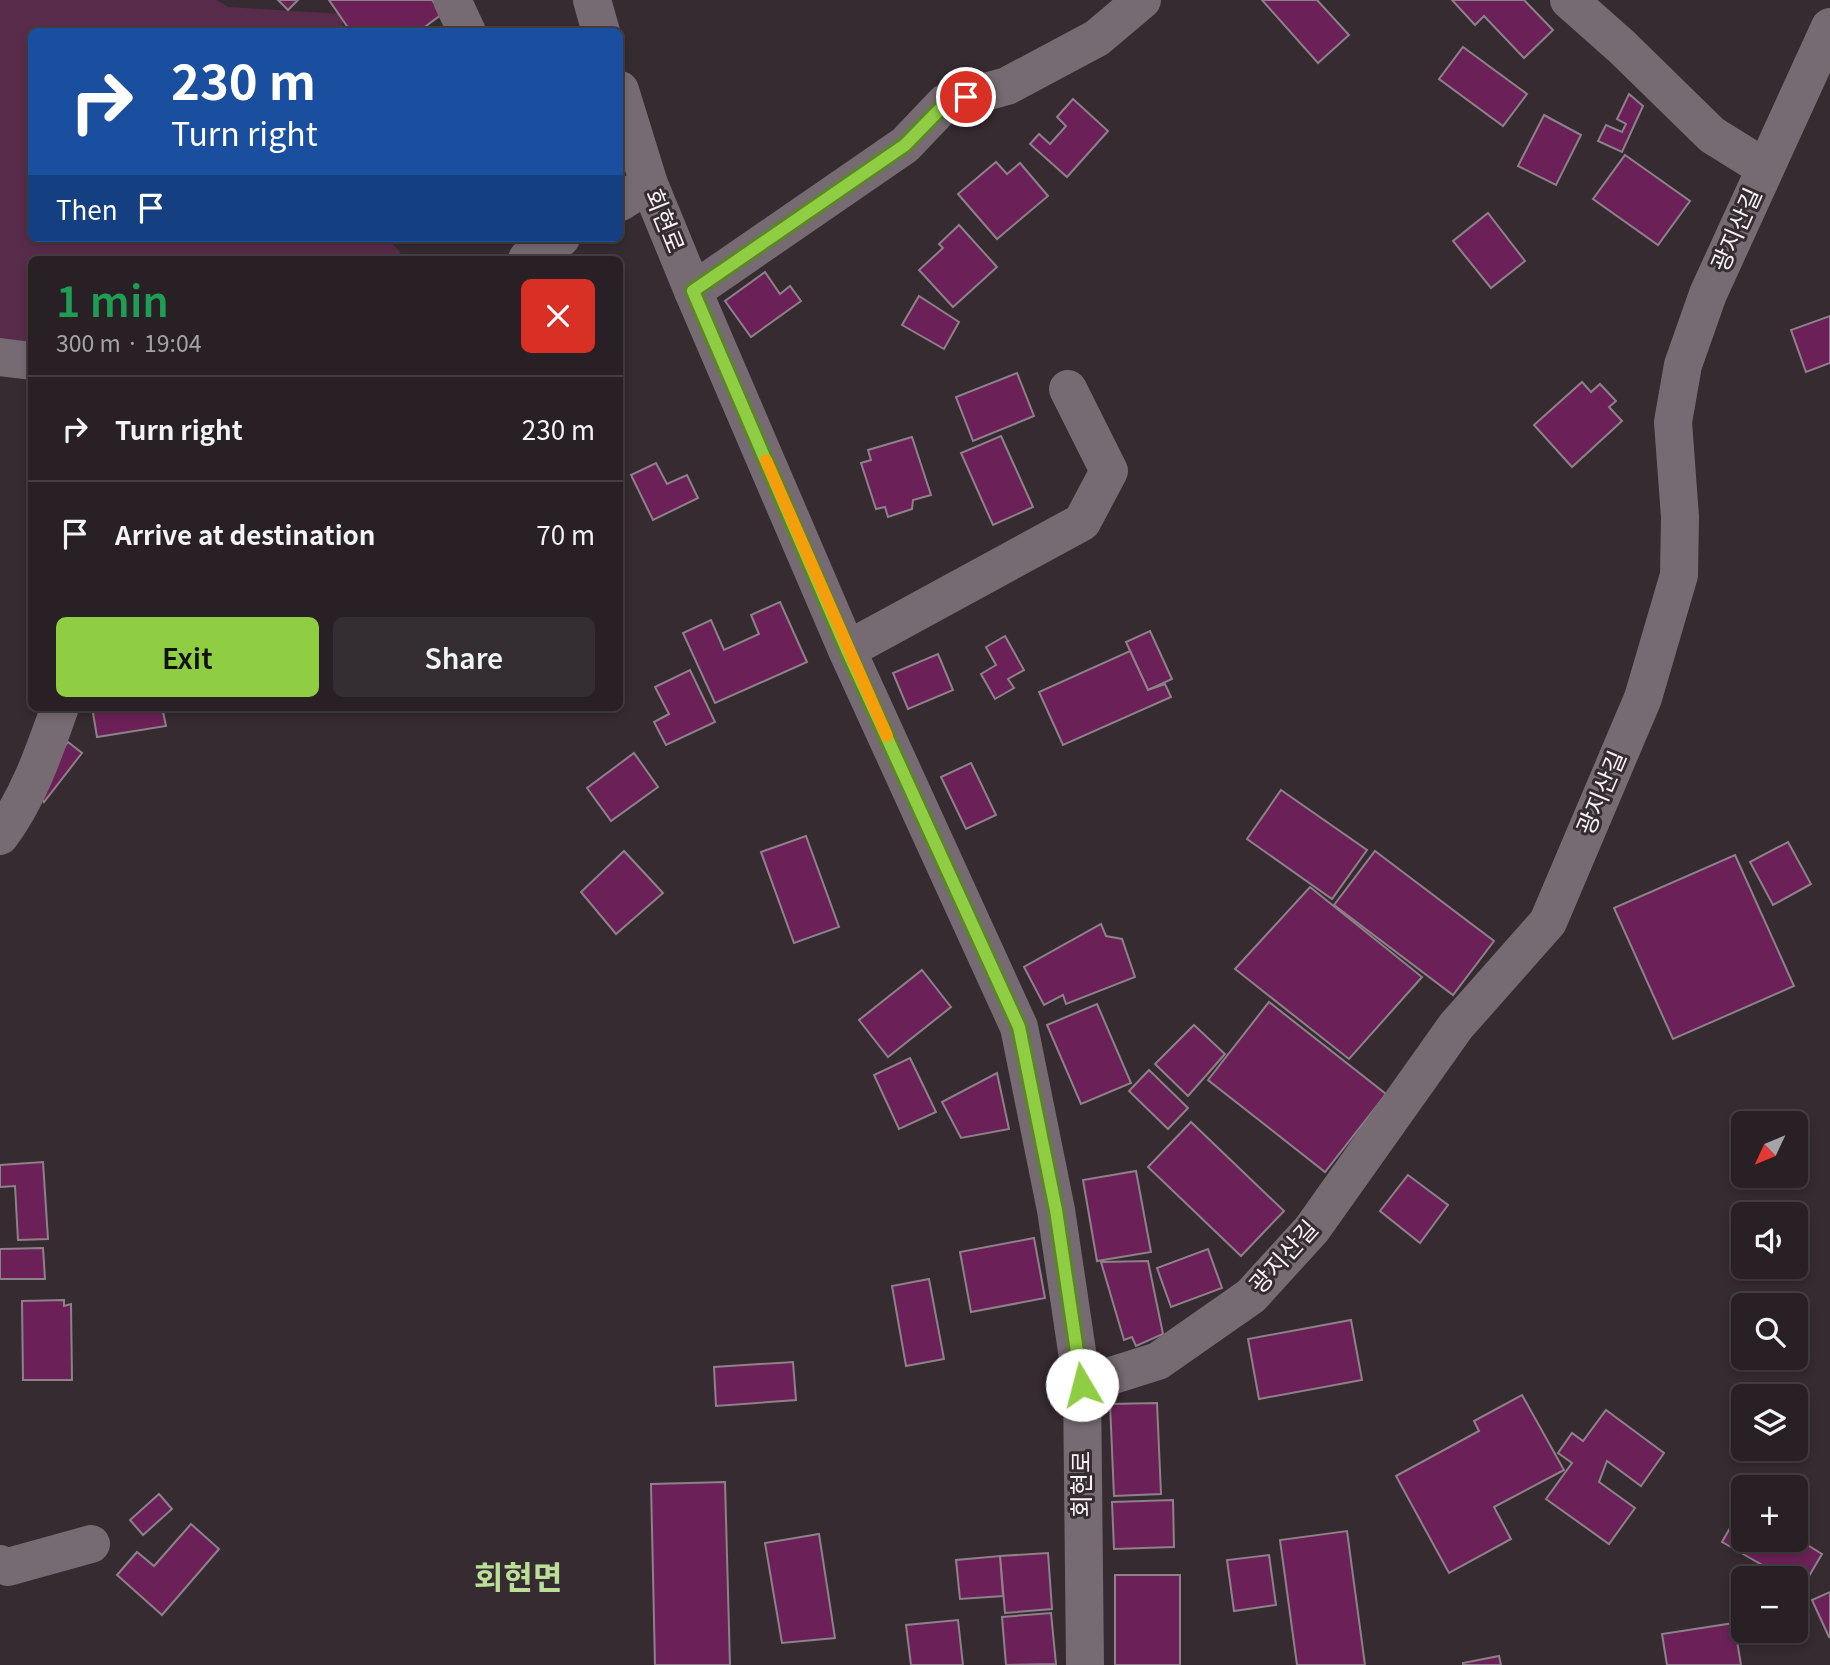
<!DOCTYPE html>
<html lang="en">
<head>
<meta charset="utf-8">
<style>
	:root { --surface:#282025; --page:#342d32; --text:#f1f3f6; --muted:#a5a3a7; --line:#443e42; --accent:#8fcd42 }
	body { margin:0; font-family:Georgia,"Noto Sans KR",serif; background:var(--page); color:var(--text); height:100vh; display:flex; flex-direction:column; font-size:26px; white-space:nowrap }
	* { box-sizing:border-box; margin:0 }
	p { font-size:23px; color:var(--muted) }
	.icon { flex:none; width:38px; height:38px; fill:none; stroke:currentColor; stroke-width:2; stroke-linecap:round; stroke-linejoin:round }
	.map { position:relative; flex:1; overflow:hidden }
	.side { position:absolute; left:28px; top:256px; width:595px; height:455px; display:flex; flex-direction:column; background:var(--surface); border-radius:10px; box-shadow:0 4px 10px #0003,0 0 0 2px var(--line) }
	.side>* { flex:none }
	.banner { position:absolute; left:28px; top:28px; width:595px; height:214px; border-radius:10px; box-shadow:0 4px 10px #0003,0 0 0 2px var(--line); background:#1a4fa0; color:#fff; overflow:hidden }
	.needle { width:46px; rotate:226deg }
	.buttons { position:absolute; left:1731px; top:1111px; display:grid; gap:14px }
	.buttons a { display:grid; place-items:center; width:77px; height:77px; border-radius:10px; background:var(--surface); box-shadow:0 4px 10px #0003,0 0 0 2px var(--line); font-size:35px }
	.pin { position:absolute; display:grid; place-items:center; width:60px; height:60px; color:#fff; margin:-30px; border:4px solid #fff; border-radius:50%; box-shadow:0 2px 7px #0007 }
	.me { position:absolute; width:77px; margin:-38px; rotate:352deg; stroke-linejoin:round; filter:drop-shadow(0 0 5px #0008) }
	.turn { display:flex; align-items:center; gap:24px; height:147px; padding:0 28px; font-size:32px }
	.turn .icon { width:91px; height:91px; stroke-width:2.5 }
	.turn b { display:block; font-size:49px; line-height:60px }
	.then { display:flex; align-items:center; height:66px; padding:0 28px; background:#0003; gap:14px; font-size:26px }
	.round { display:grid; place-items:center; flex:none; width:74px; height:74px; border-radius:10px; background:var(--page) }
	.head { display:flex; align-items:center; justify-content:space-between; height:119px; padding:0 28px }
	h1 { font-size:42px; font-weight:600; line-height:52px; color:#1e9e55 }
	.action { display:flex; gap:14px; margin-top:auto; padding:14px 28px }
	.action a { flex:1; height:80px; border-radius:10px; background:var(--accent); color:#111; font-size:28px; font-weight:600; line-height:80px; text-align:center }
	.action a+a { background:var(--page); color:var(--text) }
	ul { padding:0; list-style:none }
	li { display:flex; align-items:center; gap:21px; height:105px; padding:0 28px; border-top:2px solid var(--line) }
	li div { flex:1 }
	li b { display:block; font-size:26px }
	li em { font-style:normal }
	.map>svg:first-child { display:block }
	.green { fill:#592b4a }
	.building { fill:#6b2157; stroke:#8d8189; stroke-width:2 }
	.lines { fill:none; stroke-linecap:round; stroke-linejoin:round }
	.minor { stroke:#766b72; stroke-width:38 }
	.tertiary { stroke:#766b72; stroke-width:38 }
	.route-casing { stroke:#5d852b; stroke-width:18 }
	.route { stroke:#8fcd42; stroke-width:12 }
	.slow { stroke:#f59e0b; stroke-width:12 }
	.labels { text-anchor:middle; stroke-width:6; stroke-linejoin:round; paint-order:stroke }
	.street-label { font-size:24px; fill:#f7f0f4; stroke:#352b31 }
	.district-label { font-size:32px; font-weight:bold; fill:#bbdf99; stroke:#352b31 }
</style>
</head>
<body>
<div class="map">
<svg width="1830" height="1665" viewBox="0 0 1830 1665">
	<rect width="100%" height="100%" fill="#352b31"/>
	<!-- green -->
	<path class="green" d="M 0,0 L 217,0 L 228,7 L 342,14 L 342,31 L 32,32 L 32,238 L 387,238 L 401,253 L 388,259 L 32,259 L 31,364 L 0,349 Z"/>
	<!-- building -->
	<g class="building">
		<path d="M 278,0 L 298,0 L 288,10 Z"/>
		<path d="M 329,0 L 432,0 L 442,14 L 418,32 L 351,32 Z"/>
		<path d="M 1262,0 L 1317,0 L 1349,35 L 1318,63 Z"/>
		<path d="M 1452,0 L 1524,0 L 1553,30 L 1524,58 L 1484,16 L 1475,25 Z"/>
		<path d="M 1463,47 L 1527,94 L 1503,126 L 1439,79 Z"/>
		<path d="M 1629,94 L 1643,106 L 1622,152 L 1598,141 L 1606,125 L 1622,132 L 1626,124 L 1617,119 Z"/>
		<path d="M 1073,99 L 1108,131 L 1067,177 L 1030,144 L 1039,134 L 1050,144 L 1066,126 L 1057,117 Z"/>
		<path d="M 1544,115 L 1581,135 L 1556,185 L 1518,166 Z"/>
		<path d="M 1625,155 L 1690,201 L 1658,245 L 1593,199 Z"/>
		<path d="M 996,162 L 1007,174 L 1020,163 L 1048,196 L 997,239 L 958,194 Z"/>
		<path d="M 1488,213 L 1525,261 L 1491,288 L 1453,241 Z"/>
		<path d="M 959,225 L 997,267 L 953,307 L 919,270 L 943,248 L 939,244 Z"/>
		<path d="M 765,272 L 780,294 L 790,286 L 801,301 L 751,337 L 725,301 Z"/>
		<path d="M 919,296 L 959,322 L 944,349 L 902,325 Z"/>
		<path d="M 1830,316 L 1830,363 L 1806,372 L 1791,330 Z"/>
		<path d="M 1017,373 L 1034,416 L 973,441 L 956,397 Z"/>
		<path d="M 1582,382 L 1591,392 L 1600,384 L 1616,401 L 1609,407 L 1622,421 L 1572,467 L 1534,425 Z"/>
		<path d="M 1001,436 L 1033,507 L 993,525 L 961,453 Z"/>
		<path d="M 912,437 L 931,495 L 913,500 L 912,509 L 888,517 L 885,507 L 876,509 L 861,463 L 871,460 L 868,450 Z"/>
		<path d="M 656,463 L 667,484 L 687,475 L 698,498 L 653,520 L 631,475 Z"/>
		<path d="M 780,602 L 807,662 L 715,703 L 683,633 L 711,620 L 724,650 L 759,634 L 751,615 Z"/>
		<path d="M 1150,631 L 1172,679 L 1148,690 L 1126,642 Z"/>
		<path d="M 1005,636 L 1024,670 L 1008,679 L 1014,688 L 995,699 L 981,674 L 996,665 L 986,647 Z"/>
		<path d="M 1130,651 L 1148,690 L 1165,684 L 1171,697 L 1063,745 L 1039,692 Z"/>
		<path d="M 938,654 L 953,690 L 908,709 L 893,673 Z"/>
		<path d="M 690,670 L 715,722 L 666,745 L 654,722 L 669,714 L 655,687 Z"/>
		<path d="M 92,707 L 162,707 L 166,726 L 97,737 Z"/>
		<path d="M 68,742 L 82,753 L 44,802 L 34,786 Z"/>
		<path d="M 634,753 L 658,787 L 611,821 L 587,788 Z"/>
		<path d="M 971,763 L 996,815 L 966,829 L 941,777 Z"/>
		<path d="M 1281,790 L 1367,850 L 1332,899 L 1247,839 Z"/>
		<path d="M 806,836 L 839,927 L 794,943 L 761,852 Z"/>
		<path d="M 1788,842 L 1811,884 L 1773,905 L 1750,862 Z"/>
		<path d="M 624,851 L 663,893 L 616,934 L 581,892 Z"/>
		<path d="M 1375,851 L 1494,941 L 1453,995 L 1334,905 Z"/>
		<path d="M 1735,855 L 1794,986 L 1673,1039 L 1614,908 Z"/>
		<path d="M 1310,887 L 1422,977 L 1349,1059 L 1235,969 Z"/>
		<path d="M 1101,924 L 1106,936 L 1122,939 L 1135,977 L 1066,1004 L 1063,995 L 1044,1005 L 1024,967 Z"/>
		<path d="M 922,970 L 951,1007 L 888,1057 L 859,1020 Z"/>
		<path d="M 1269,1002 L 1386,1094 L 1325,1172 L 1208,1080 Z"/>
		<path d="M 1097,1004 L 1131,1083 L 1081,1104 L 1047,1025 Z"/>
		<path d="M 1194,1025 L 1225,1054 L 1188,1096 L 1155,1064 Z"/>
		<path d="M 910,1058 L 936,1112 L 899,1129 L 874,1075 Z"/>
		<path d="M 1149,1070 L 1188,1108 L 1168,1129 L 1129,1091 Z"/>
		<path d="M 997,1073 L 1009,1129 L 961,1138 L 942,1102 Z"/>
		<path d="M 1191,1122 L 1284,1211 L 1241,1256 L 1148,1167 Z"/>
		<path d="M 43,1162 L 48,1239 L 18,1240 L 15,1186 L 0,1187 L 0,1165 Z"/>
		<path d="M 1136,1171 L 1151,1252 L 1097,1261 L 1083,1180 Z"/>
		<path d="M 1408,1175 L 1448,1205 L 1420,1243 L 1380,1211 Z"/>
		<path d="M 1034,1238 L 1045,1298 L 971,1312 L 960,1252 Z"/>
		<path d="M 43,1248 L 45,1279 L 0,1279 L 0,1249 Z"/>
		<path d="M 1208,1249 L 1222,1288 L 1171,1307 L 1157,1268 Z"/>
		<path d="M 1148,1261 L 1163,1334 L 1136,1346 L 1132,1337 L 1124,1340 L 1101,1262 Z"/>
		<path d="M 929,1279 L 944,1359 L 906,1366 L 892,1286 Z"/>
		<path d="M 64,1300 L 64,1306 L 71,1304 L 72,1380 L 23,1380 L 22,1301 Z"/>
		<path d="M 1351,1320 L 1362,1380 L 1259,1399 L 1248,1339 Z"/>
		<path d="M 793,1362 L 796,1400 L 716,1406 L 714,1367 Z"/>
		<path d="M 1522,1395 L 1564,1470 L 1494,1507 L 1511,1539 L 1449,1573 L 1396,1476 L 1479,1431 L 1474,1421 Z"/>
		<path d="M 1157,1403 L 1161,1494 L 1114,1496 L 1110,1404 Z"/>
		<path d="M 1606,1410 L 1664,1453 L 1641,1486 L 1607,1461 L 1599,1482 L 1635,1508 L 1609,1544 L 1546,1499 L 1572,1463 L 1558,1453 L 1572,1433 L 1583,1441 Z"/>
		<path d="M 725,1482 L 730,1665 L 655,1665 L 651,1484 Z"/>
		<path d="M 159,1494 L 172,1509 L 143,1535 L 130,1520 Z"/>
		<path d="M 1173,1500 L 1174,1547 L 1114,1549 L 1112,1502 Z"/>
		<path d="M 1742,1507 L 1743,1540 L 1796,1538 L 1822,1554 L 1802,1588 L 1796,1585 L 1796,1578 L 1785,1578 L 1722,1542 Z"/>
		<path d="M 191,1524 L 219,1549 L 162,1615 L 117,1575 L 137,1552 L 154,1566 Z"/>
		<path d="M 1347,1531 L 1365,1665 L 1297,1665 L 1280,1540 Z"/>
		<path d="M 819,1534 L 835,1638 L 782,1643 L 765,1543 Z"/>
		<path d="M 1048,1553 L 1052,1609 L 1005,1613 L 1000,1556 Z"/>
		<path d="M 1269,1555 L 1276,1605 L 1234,1611 L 1227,1560 Z"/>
		<path d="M 1000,1556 L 1003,1596 L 960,1599 L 956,1560 Z"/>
		<rect x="1115" y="1575" width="65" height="90"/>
		<path d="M 1830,1592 L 1830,1637 L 1829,1637 L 1812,1600 Z"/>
		<path d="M 1051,1613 L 1056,1664 L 1006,1665 L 1002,1617 Z"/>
		<path d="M 958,1620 L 963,1665 L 911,1665 L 906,1625 Z"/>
		<path d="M 1734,1623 L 1741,1665 L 1667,1665 L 1662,1634 Z"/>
		<path d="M 1499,1656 L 1501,1665 L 1463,1665 L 1463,1663 Z"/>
	</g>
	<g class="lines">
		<!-- minor -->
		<g class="minor">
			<path d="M 452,0 L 467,32"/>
			<path d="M 1569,0 L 1622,47 L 1712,135 L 1765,168"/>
			<path d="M 620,202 L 649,184"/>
			<path d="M 527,259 L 561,238"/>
			<path d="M 693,291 L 905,145 L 945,103 L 1007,86 L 1097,38 L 1142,0"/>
			<path d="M 0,357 L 32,361"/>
			<path d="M 847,650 L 1082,522 L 1109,471 L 1068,389"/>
			<path d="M 0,836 C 29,797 44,752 60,707"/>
			<path d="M 1082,1385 L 1158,1361 L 1251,1296 L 1312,1229 L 1456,1026 L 1548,922 L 1643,698 L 1679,575 L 1680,517 L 1673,422 L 1683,365 L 1708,294 L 1830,27"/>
			<path d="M 0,1564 L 8,1567 L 91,1544"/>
		</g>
		<!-- tertiary -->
		<g class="tertiary">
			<path d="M 592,0 L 601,32"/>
			<path d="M 620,90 L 649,184 L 693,291 L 847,650 L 1019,1027 L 1056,1210 L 1082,1385 L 1085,1665"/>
		</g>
	</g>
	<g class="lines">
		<!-- route casing -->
		<g class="route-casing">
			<path id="route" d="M 966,97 L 946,103 L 905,145 L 693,291 L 847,650 L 1019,1027 L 1056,1210 L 1082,1385"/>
		</g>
		<!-- route -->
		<use href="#route" class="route"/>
		<!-- slow -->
		<path class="slow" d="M 766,460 L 887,736"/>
	</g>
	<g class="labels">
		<!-- street labels -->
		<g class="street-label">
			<text transform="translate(664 221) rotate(68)" y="8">회현로</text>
			<text transform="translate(1737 230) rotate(-66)" y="8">광지산길</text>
			<text transform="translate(1602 793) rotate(-67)" y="8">광지산길</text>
			<text transform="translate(1284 1257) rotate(-48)" y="8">광지산길</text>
			<text transform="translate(1082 1484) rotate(-90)" y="8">회현로</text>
		</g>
		<!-- district labels -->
		<g class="district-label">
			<text x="518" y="1589">회현면</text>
		</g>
	</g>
</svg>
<div class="buttons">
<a><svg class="needle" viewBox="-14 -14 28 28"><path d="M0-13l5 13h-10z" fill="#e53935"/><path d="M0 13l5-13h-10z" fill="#a5a3a7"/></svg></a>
<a><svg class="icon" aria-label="sound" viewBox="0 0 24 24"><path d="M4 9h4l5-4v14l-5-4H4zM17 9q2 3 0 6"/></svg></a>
<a><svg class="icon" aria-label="search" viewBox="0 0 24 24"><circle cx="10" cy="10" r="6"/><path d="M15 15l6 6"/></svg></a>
<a><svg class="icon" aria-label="layers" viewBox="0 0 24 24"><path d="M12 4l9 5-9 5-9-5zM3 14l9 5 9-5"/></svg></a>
<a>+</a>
<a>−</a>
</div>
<div class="pin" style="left:966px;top:97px;background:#d93025"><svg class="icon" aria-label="arrive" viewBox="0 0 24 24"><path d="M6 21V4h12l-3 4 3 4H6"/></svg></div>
<svg class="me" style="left:1082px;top:1385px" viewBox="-20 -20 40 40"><circle r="19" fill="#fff"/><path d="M0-13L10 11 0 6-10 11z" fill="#8fcd42"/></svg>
<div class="banner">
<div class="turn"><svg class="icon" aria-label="right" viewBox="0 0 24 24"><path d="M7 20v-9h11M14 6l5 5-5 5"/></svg><div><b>230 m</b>Turn right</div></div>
<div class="then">Then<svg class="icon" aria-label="arrive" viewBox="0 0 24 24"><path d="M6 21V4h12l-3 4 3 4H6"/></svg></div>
</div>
<section class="side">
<div class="head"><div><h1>1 min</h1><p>300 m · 19:04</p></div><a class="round" style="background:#d93025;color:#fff"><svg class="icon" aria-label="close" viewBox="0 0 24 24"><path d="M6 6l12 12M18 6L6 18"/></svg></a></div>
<ul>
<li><svg class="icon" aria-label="right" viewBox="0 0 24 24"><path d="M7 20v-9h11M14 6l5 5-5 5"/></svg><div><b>Turn right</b></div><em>230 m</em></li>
<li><svg class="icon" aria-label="arrive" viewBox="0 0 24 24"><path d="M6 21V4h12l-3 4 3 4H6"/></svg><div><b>Arrive at destination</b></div><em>70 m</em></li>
</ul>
<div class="action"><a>Exit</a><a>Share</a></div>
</section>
</div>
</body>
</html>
